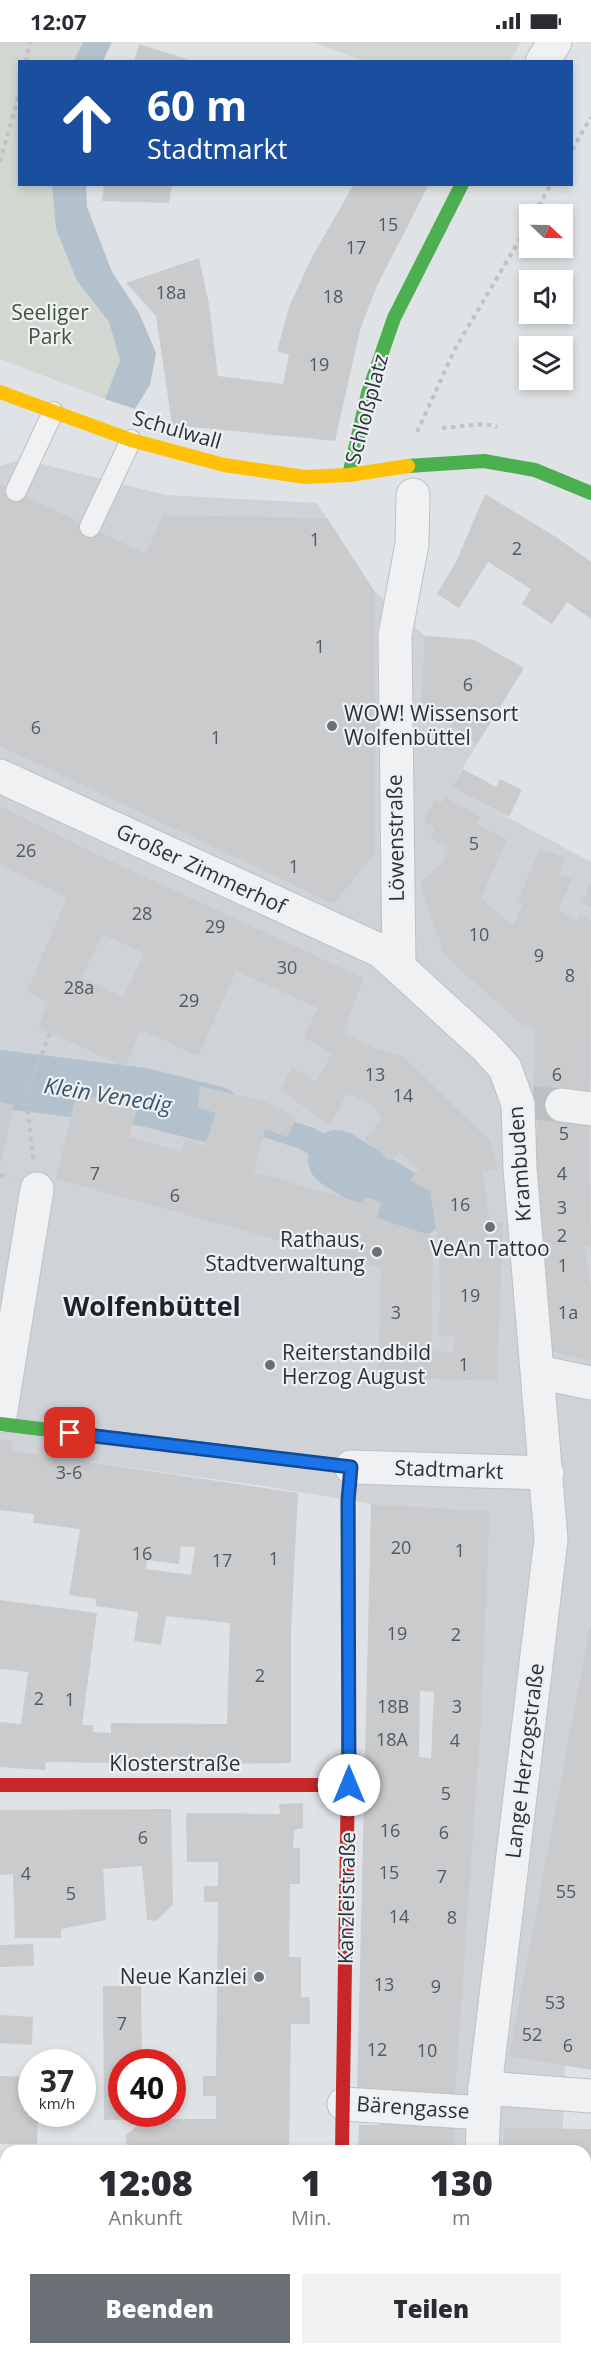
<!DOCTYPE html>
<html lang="de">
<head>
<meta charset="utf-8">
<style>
	:root { --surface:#fff; --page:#f2f2f3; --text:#2b2b33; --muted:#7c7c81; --accent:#6a7076 }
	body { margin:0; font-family:"Open Sans",sans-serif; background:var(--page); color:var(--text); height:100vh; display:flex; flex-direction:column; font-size:22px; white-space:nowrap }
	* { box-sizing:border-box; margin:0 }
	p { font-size:20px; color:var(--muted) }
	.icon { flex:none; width:33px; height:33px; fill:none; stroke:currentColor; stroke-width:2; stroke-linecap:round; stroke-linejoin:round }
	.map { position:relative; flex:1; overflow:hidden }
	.sheet { position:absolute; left:0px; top:2103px; width:591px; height:210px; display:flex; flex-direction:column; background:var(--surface); border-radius:18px 18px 0 0; box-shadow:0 3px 9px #0003 }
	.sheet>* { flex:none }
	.guide { position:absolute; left:18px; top:18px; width:555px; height:126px; border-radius:0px; box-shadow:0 3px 9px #0003; background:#1a4fa0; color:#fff; overflow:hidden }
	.needle { width:39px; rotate:112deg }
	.buttons { position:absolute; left:519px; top:162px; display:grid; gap:12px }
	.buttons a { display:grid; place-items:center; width:54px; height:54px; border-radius:0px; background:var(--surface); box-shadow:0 3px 9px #0003; font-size:30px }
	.speed { position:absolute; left:18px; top:2007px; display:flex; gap:12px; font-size:30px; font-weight:700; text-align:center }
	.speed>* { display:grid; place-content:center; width:78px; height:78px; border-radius:50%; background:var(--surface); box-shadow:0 3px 9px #0003; line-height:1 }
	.speed small { font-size:15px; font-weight:400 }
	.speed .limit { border:9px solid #d22; background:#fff; color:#111 }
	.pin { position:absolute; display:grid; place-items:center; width:51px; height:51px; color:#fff; margin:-26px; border-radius:12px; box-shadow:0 3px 9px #0006 }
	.me { position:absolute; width:66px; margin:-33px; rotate:0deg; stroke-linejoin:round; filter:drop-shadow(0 0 4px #0008) }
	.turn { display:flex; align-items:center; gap:21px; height:126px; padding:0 30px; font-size:27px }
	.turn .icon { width:78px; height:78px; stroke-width:2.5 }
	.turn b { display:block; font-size:42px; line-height:51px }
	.eta { display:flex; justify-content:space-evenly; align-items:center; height:102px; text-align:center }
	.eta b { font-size:36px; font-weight:800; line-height:42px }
	.button { display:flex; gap:12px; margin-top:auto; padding:12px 30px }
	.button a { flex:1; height:69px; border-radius:0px; background:var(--accent); color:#fff; font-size:24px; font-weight:800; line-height:69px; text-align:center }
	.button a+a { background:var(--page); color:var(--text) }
	.status { display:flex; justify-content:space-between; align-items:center; height:42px; padding:0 30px; background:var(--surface); direction:ltr }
	.status svg { height:16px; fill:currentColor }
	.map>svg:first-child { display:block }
	.built { fill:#cfd3d7 }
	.green { fill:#d2d8d1 }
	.water { fill:#b2c1cc }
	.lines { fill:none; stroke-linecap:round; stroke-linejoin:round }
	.river { stroke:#b2c1cc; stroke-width:58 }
	.building { fill:#c9cbcd; fill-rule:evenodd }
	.street-tunnel { stroke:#bcc0c3; stroke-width:33; stroke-dasharray:33 16; stroke-linecap:butt }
	.lane-casing { stroke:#bec1c3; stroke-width:22 }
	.street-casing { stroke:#bec1c3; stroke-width:35 }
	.path { stroke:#c1c2c5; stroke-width:4; stroke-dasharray:4.5 4.5; stroke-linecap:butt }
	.lane { stroke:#eff1f2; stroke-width:20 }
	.street { stroke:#eff1f2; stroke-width:33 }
	.fast { stroke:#4caf50; stroke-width:14 }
	.slow { stroke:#ffc107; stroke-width:14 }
	.jam { stroke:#c62828; stroke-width:14 }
	.route-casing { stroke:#114b97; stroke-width:15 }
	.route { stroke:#1a73e8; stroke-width:10 }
	.poi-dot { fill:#6a7076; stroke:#eef1f4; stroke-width:2 }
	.labels { text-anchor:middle; stroke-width:4.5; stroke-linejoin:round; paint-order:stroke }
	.number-label { font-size:18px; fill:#525960 }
	.park-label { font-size:21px; fill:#415539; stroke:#eef1f4 }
	.street-label { font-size:21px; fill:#2a323b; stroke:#eef1f4 }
	.poi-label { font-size:21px; fill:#2a323b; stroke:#eef1f4; text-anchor:start }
	.water-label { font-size:22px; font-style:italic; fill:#39546a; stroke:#eef1f4 }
	.district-label { font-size:27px; font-weight:bold; fill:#1c232c; stroke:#eef1f4 }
</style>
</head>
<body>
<div class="status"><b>12:07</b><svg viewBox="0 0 49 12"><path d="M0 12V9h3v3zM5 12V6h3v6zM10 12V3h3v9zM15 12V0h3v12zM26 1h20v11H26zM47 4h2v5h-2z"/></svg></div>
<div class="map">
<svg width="591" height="2313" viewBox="0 0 591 2313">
	<rect width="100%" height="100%" fill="#e0e3e5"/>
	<!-- built -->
	<path class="built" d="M 22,417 L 166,453 L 317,461 L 375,550 L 425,594 L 474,598 L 524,626 L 451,745 L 591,820 L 591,1046 L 588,1054 L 591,1078 L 591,1831 L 568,1946 L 562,2109 L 454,2109 L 455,2056 L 481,1683 L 490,1469 L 371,1462 L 263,1444 L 82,1419 L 83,1411 L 47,1406 L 45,1414 L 12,1408 L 0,1397 L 0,424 Z"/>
	<!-- green -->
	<g class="green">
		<path d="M 0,0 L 83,0 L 74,19 L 20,20 L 20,142 L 52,143 L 56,187 L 77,239 L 109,280 L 120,318 L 105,357 L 0,317 Z"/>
		<path d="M 311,0 L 522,0 L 509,19 L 364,19 Z"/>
	</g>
	<!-- water -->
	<g class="water">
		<path d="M 83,0 L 112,0 L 103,19 L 74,19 Z"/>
		<path d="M 52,143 L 86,143 L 87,165 L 112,230 L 139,271 L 156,311 L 150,343 L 135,367 L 105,357 L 120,318 L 109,280 L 77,239 L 56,187 Z"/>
		<path d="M 0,1024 L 133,1024 L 193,1047 L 314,1086 L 431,1153 L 435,1172 L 335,1127 L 300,1107 L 130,1051 L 33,1053 L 0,1049 Z"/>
	</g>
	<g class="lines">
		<!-- river -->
		<g class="river">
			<path d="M 0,1037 L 144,1055 L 215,1073"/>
			<path d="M 337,1117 L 416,1166"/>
		</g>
	</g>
	<!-- building -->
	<g class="building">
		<path d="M 139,2 L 193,19 L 193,20 L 134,20 Z"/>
		<path d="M 104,142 L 172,142 L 169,161 L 102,159 Z"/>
		<path d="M 354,142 L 429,142 L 376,246 L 360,288 L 335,399 L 172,383 L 156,274 L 126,241 L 199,216 L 209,262 L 218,334 L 283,342 L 289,313 L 277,309 L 289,265 L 312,215 Z"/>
		<path d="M 0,442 L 146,512 L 163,473 L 327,476 L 375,550 L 375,811 L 334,862 L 0,704 Z"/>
		<path d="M 485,452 L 556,495 L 591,520 L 591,577 L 567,560 L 552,582 L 522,562 L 531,547 L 488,520 L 459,566 L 437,552 L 457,518 Z"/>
		<path d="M 425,594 L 474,598 L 524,626 L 477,702 L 421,660 Z"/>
		<path d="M 463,727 L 496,745 L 500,737 L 522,748 L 509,775 L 451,745 Z"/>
		<path d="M 445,755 L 480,774 L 476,781 L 507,798 L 481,856 L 513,884 L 523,861 L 518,859 L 540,806 L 565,816 L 558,832 L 572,837 L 558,869 L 577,878 L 580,873 L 591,879 L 589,1117 L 591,1204 L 584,1204 L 591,1246 L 591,1319 L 546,1308 L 535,1113 L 540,1051 L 533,1051 L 535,987 L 520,981 L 445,914 L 420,841 L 441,822 L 450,806 L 430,796 L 436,786 L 424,779 L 435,758 L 441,761 Z"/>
		<path d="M 0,764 L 113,820 L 364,936 L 343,990 L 375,1006 L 404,1015 L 490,1099 L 498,1128 L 482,1129 L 490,1179 L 503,1180 L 497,1339 L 378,1335 L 381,1226 L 56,1137 L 76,1053 L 139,1060 L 129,1095 L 182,1110 L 185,1097 L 205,1104 L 216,1071 L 198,1066 L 200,1044 L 266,1060 L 297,1075 L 287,1095 L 265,1087 L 254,1130 L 362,1161 L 365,1155 L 381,1160 L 377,1176 L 433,1194 L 431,1309 L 453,1310 L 454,1295 L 438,1294 L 440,1264 L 439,1206 L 430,1149 L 410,1138 L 419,1127 L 399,1110 L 390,1119 L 365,1098 L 381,1076 L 372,1063 L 347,1051 L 330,1083 L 280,1048 L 292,1025 L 316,1040 L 332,1011 L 304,996 L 318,966 L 236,929 L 198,1014 L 141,988 L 125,1025 L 38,985 L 49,960 L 27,950 L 67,855 L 0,823 ZM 102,892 L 144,911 L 123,955 L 82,936 Z"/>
		<path d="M 591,841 L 591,865 L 582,861 Z"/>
		<path d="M 0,1060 L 14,1063 L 1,1120 L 0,1119 Z"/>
		<path d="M 0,1397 L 13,1399 L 12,1408 L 45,1414 L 47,1406 L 83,1411 L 82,1419 L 298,1451 L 291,1586 L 291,1721 L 207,1722 L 46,1720 L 45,1728 L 0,1725 L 0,1680 L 21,1682 L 28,1630 L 0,1627 L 0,1558 L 97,1571 L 82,1683 L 93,1683 L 93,1690 L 111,1691 L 111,1681 L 227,1682 L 230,1581 L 166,1574 L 161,1603 L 134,1599 L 138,1570 L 96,1564 L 96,1557 L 69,1553 L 80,1487 L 33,1481 L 34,1472 L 0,1468 ZM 181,1504 L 195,1505 L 191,1533 L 146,1527 L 147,1518 L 179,1522 Z"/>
		<path d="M 371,1462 L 490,1469 L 481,1683 L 455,2056 L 357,2051 ZM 420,1649 L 434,1650 L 431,1716 L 419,1715 Z"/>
		<path d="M 590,1585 L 591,1586 L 591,2028 L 509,2014 Z"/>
		<path d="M 303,1761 L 303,1786 L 294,1788 L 293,1806 L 300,1806 L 300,1842 L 290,1842 L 289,1915 L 301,1915 L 301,1955 L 310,1955 L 310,1982 L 291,1982 L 289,2109 L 127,2109 L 126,2093 L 136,2085 L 135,2077 L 104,2078 L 103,1944 L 141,1944 L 142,2020 L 122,2020 L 122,2072 L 142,2072 L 142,2077 L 216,2077 L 216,2054 L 203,2054 L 203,2034 L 216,2034 L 218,1860 L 204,1860 L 204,1844 L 218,1844 L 218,1820 L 187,1820 L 186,1771 L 280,1772 L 279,1762 Z"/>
		<path d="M 171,1767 L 173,1862 L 156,1879 L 147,1878 L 142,1824 L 103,1827 L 106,1878 L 61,1887 L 61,1896 L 15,1896 L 13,1832 L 0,1833 L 0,1768 Z"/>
		<path d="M 33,1902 L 34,1924 L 0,1925 L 0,1903 Z"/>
		<path d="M 0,1973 L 33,1975 L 32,2003 L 0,2001 Z"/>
		<path d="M 0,2034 L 32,2035 L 32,2072 L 38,2072 L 37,2102 L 0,2102 Z"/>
		<path d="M 381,2078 L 455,2083 L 454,2109 L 358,2109 L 359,2083 L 380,2083 Z"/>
		<path d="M 504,2086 L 591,2087 L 591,2141 L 585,2141 L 585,2109 L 503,2109 Z"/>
		<rect x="585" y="2162" width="6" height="47"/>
		<path d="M 6,2223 L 6,2266 L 0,2266 L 0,2224 Z"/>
		<rect x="585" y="2241" width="6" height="64"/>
		<rect x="54" y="2307" width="167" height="6"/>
		<path d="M 255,2307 L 295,2307 L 296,2313 L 256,2313 Z"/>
		<path d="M 347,2307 L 447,2307 L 446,2313 L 347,2313 Z"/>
		<rect x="499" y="2307" width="70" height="6"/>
	</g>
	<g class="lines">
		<!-- street-tunnel -->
		<path class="street-tunnel" d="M 533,1061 L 562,1063"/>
		<!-- lane casing -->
		<g class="lane-casing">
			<g id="lane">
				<path d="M 16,449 L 53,370"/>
				<path d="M 90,485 L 131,398"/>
			</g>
		</g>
		<!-- street casing -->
		<g class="street-casing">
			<g id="street">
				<path d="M 542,20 L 555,0"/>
				<path d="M 0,734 L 381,909 L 485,1004 L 505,1026 L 518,1062 L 520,1126 L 551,1497 L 485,2046 L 482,2109"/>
				<path d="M 399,925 L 395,593 L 412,502 L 413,453"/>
				<path d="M 562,1063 L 591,1067"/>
				<path d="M 538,1330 L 591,1341"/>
				<path d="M 0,1374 L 37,1147"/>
				<path d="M 351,1425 L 547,1431"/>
				<path d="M 485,2046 L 591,2054"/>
				<path d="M 344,2062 L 483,2071"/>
				<path d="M 333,2313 L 333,2307"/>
				<path d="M 476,2313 L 476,2307"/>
			</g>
		</g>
		<!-- path -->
		<g class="path">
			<path d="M 26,20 L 30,0"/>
			<path d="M 572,108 L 591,75"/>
			<path d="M 0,120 L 20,48"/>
			<path d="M 534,172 L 551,142"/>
			<path d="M 442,386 L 485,382 L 497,385"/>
			<path d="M 417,390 L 455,307 L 530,180"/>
			<path d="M 33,1117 L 26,1053 L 50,991"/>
			<path d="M 0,1133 L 9,1136"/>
		</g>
		<!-- lane -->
		<use href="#lane" class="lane"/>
		<!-- street -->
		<use href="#street" class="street"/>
		<!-- fast -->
		<g class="fast">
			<path d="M 408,424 L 484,419 L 535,428 L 591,451"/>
			<path d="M 349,433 L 368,351 L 394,276 L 462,142"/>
			<path d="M 0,1382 L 351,1425 L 349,1445"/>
		</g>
		<!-- slow -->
		<g class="slow">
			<path d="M 0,350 L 131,398 L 224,423 L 305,435 L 349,433 L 408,424"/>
			<path d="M 349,1673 L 349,1445"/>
		</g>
		<!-- jam -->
		<g class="jam">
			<path d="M 0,1743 L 349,1743"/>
			<path d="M 342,2109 L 349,1673"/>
		</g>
	</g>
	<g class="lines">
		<!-- route casing -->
		<g class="route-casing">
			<path id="route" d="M 70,1391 L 351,1425 L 348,1459 L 349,1743"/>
		</g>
		<!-- route -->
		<use href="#route" class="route"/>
	</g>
	<!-- markers -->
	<g class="poi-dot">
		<circle cx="332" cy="684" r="6"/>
		<circle cx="490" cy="1185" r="6"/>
		<circle cx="377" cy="1210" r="6"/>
		<circle cx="270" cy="1323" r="6"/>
		<circle cx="259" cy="1935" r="6"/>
	</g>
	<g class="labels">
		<!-- number labels -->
		<g class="number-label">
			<text x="388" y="189">15</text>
			<text x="356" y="212">17</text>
			<text x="171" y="257">18a</text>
			<text x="333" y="261">18</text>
			<text x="319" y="329">19</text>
			<text x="315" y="504">1</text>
			<text x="517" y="513">2</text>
			<text x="320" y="611">1</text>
			<text x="468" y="649">6</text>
			<text x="36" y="692">6</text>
			<text x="216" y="702">1</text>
			<text x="474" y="808">5</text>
			<text x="26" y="815">26</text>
			<text x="294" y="831">1</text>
			<text x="142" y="878">28</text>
			<text x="215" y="891">29</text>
			<text x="479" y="899">10</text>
			<text x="539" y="920">9</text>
			<text x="287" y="932">30</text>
			<text x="570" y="940">8</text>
			<text x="79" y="952">28a</text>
			<text x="189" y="965">29</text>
			<text x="375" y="1039">13</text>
			<text x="557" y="1039">6</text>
			<text x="403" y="1060">14</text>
			<text x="564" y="1098">5</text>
			<text x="95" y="1138">7</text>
			<text x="562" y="1138">4</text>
			<text x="175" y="1160">6</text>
			<text x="460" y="1169">16</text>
			<text x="562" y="1172">3</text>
			<text x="562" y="1200">2</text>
			<text x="563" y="1230">1</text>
			<text x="470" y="1260">19</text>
			<text x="396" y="1277">3</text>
			<text x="568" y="1277">1a</text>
			<text x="464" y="1329">1</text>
			<text x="69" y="1437">3-6</text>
			<text x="401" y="1512">20</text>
			<text x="460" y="1515">1</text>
			<text x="142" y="1518">16</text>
			<text x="274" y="1523">1</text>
			<text x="222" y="1525">17</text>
			<text x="397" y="1598">19</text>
			<text x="456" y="1599">2</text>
			<text x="260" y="1640">2</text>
			<text x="39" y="1663">2</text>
			<text x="70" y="1664">1</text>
			<text x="393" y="1671">18B</text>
			<text x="457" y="1671">3</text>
			<text x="392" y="1704">18A</text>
			<text x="455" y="1705">4</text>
			<text x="446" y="1758">5</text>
			<text x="390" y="1795">16</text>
			<text x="444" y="1797">6</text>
			<text x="143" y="1802">6</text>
			<text x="389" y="1837">15</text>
			<text x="26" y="1838">4</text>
			<text x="442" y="1841">7</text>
			<text x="566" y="1856">55</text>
			<text x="71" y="1858">5</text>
			<text x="399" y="1881">14</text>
			<text x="452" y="1882">8</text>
			<text x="384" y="1949">13</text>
			<text x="436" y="1951">9</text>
			<text x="555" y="1967">53</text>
			<text x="122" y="1988">7</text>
			<text x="532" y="1999">52</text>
			<text x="568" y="2010">6</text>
			<text x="377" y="2014">12</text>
			<text x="427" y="2015">10</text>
		</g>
		<!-- park labels -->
		<g class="park-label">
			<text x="50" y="278">Seeliger<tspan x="50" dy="24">Park</tspan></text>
		</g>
		<!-- street labels -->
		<g class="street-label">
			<text transform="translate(367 367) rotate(-75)" y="7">Schloßplatz</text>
			<text transform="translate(177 388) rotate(16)" y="7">Schulwall</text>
			<text transform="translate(396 796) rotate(-91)" y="7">Löwenstraße</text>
			<text transform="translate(201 827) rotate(25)" y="7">Großer Zimmerhof</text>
			<text transform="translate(520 1122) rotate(-94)" y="7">Krambuden</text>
			<text transform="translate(449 1428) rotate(2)" y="7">Stadtmarkt</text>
			<text transform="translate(525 1719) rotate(-83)" y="7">Lange Herzogstraße</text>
			<text x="175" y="1729">Klosterstraße</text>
			<text transform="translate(347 1856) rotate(-89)" y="7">Kanzleistraße</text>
			<text transform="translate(413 2066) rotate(4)" y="7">Bärengasse</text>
		</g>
		<!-- poi labels -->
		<g class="poi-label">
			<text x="344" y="679">WOW! Wissensort<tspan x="344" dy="24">Wolfenbüttel</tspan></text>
			<text x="365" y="1205" text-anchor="end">Rathaus,<tspan x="365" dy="24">Stadtverwaltung</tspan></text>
			<text x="490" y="1214" text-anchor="middle">VeAn Tattoo</text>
			<text x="282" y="1318">Reiterstandbild<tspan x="282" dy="24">Herzog August</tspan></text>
			<text x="247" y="1942" text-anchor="end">Neue Kanzlei</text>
		</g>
		<!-- water labels -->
		<g class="water-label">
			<text transform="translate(108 1053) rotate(9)" y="8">Klein Venedig</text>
		</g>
		<!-- district labels -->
		<g class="district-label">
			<text x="152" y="1274">Wolfenbüttel</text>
		</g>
	</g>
</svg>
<div class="buttons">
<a><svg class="needle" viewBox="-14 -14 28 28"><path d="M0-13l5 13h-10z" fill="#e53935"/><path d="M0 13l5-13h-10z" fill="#7c7c81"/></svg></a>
<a><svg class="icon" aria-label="sound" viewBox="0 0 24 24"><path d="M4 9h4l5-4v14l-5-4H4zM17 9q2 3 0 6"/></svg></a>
<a><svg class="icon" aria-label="layers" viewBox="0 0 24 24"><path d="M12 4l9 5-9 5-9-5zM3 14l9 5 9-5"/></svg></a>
</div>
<div class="speed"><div>37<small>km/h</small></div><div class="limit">40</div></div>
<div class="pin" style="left:70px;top:1391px;background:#d93025"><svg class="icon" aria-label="arrive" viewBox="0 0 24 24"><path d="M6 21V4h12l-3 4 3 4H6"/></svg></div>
<svg class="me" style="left:349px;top:1743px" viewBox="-20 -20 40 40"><circle r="19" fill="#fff"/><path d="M0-13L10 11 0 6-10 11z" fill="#1a73e8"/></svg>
<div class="guide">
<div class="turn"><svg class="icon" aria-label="ahead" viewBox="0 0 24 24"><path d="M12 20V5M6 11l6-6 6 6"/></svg><div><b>60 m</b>Stadtmarkt</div></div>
</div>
<section class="sheet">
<div class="eta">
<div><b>12:08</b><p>Ankunft</p></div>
<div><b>1</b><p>Min.</p></div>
<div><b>130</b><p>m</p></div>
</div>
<div class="button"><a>Beenden</a><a>Teilen</a></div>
</section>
</div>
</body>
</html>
